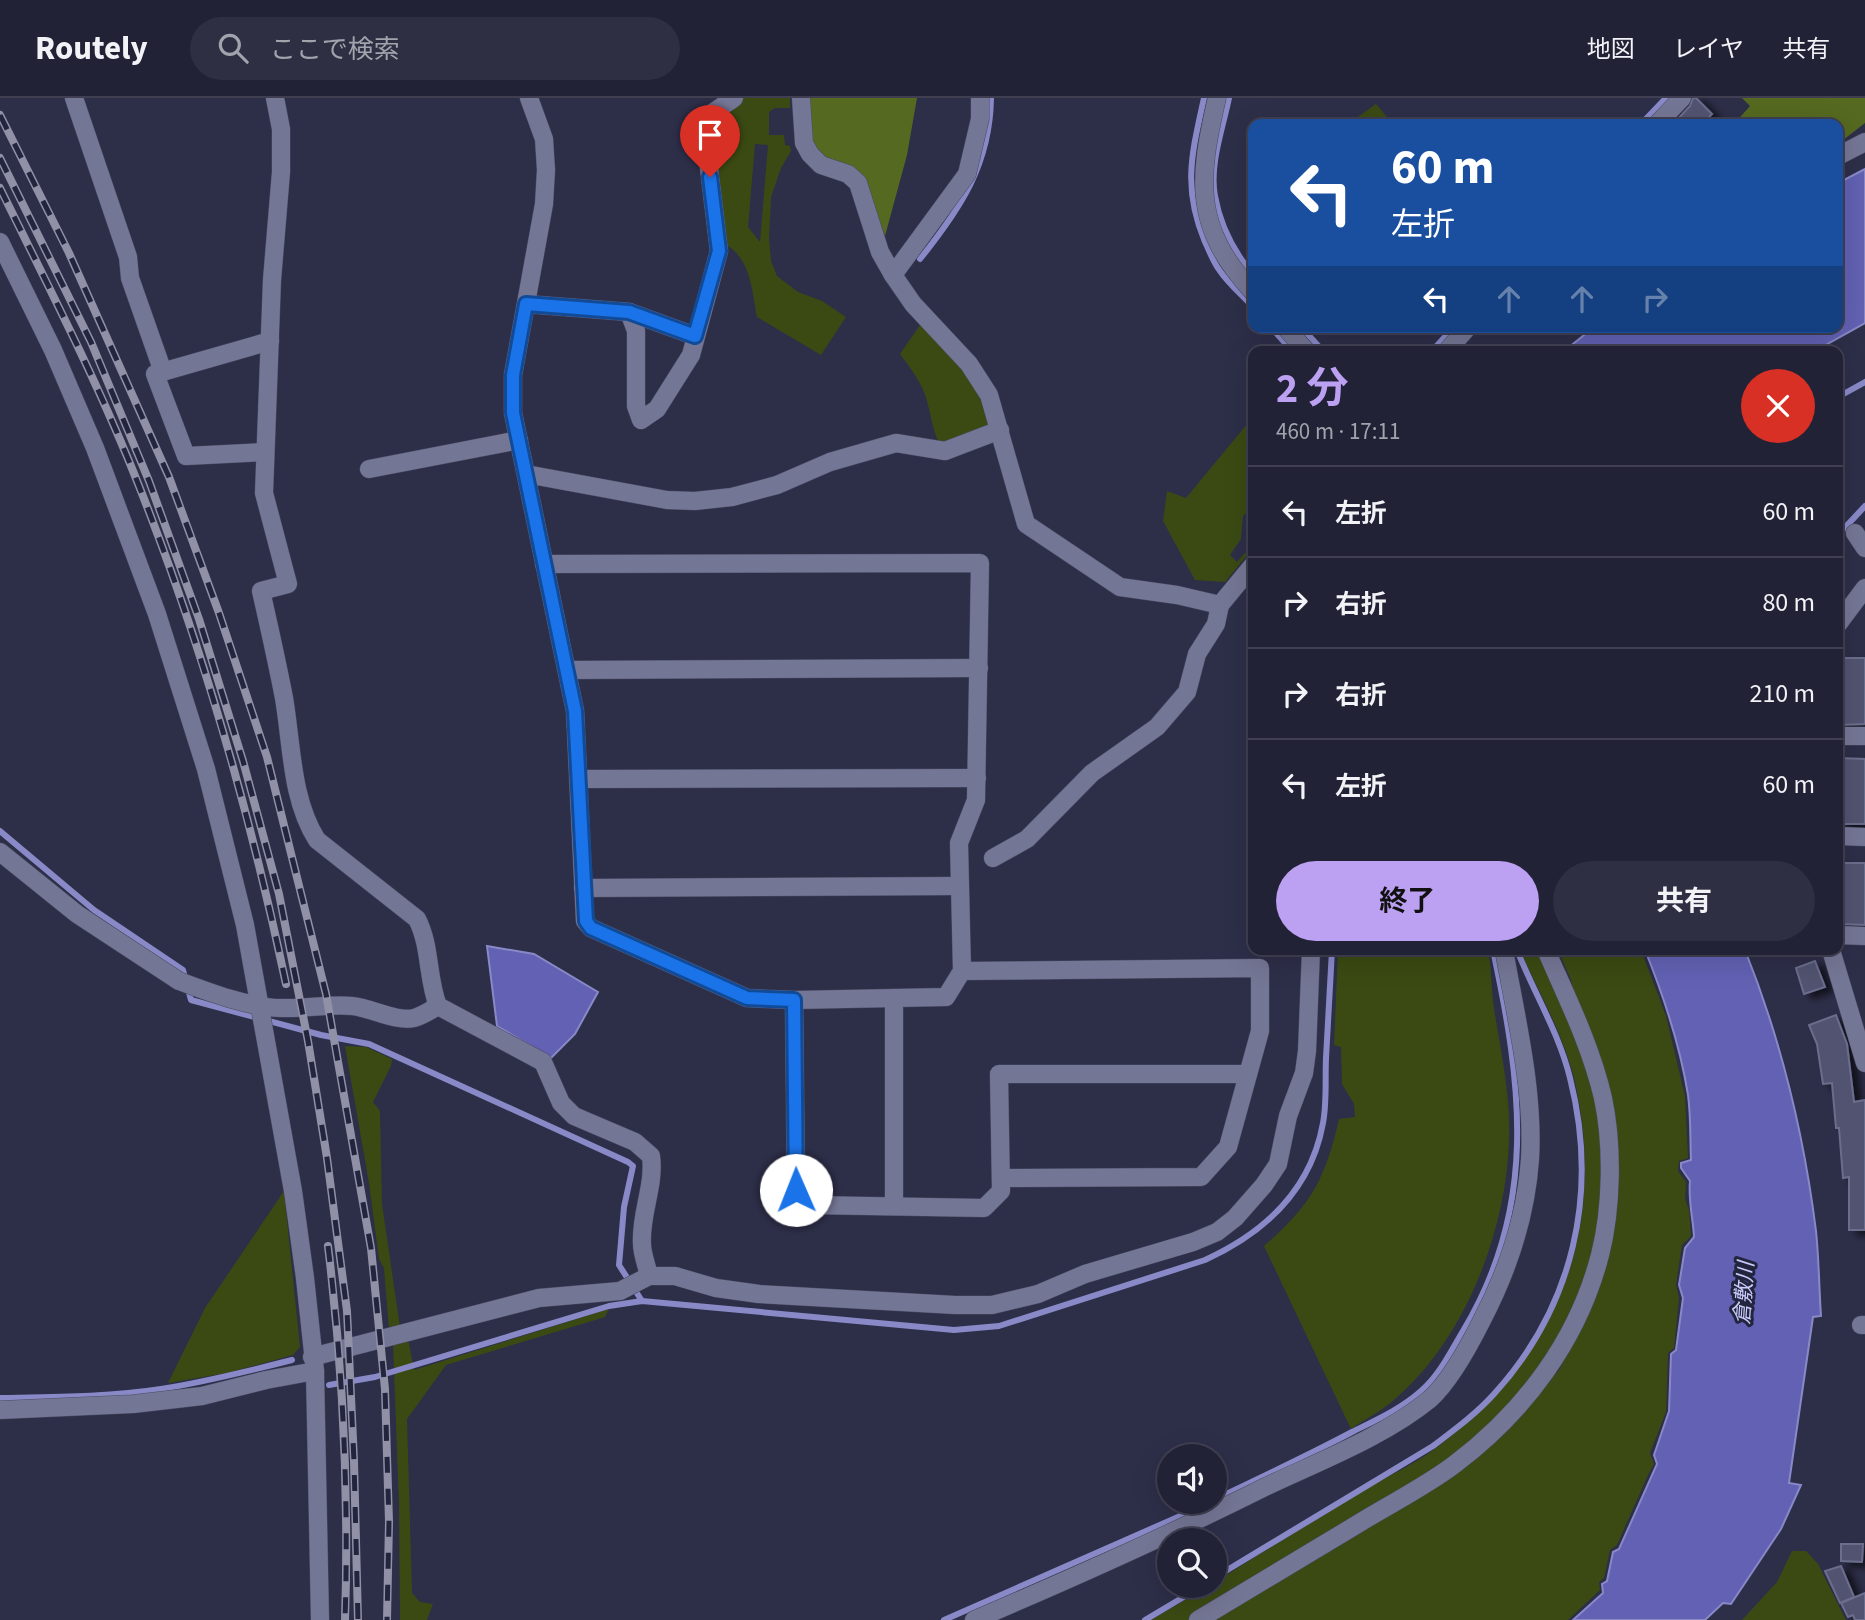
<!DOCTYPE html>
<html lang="ja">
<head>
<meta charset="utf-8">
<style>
	:root { --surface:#222236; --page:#2e2f42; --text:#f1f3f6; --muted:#a2a4ad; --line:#3f3f51; --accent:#bca0f2 }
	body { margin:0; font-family:"Source Sans 3","Noto Sans JP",sans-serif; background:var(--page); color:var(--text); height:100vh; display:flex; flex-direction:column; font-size:26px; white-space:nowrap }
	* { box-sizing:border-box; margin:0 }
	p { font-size:23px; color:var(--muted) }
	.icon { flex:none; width:38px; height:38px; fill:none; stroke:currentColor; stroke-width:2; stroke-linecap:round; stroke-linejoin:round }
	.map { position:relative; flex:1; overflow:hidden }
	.details { position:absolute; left:1248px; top:248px; width:595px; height:609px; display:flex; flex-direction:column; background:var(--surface); border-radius:14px; box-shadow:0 7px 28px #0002,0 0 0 2px var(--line) }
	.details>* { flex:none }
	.top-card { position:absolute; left:1248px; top:21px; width:595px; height:214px; border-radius:14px; box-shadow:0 7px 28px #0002,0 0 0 2px var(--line); background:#1a4fa0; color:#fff; overflow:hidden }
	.controls { position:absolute; left:1157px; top:1346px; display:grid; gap:14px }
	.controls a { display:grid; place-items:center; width:70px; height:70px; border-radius:50%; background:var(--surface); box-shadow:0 7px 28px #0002,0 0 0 2px var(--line); font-size:35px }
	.pin { position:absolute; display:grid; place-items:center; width:60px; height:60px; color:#fff; margin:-72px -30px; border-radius:50% 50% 50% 0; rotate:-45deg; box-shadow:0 0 7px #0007 }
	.pin .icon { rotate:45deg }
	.me { position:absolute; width:77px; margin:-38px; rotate:359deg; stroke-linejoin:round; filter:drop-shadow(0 0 5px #0008) }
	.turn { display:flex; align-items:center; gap:24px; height:147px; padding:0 28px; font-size:32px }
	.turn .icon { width:91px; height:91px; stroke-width:2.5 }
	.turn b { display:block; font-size:49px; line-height:60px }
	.lanes { display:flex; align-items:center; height:66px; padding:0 28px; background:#0003; justify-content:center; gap:35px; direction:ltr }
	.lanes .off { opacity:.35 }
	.round { display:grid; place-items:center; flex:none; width:74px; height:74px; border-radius:37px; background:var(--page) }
	.summary { display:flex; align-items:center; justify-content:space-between; height:119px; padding:0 28px }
	h1 { font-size:42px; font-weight:700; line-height:52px; color:var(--accent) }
	.primary-button { display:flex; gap:14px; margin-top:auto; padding:14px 28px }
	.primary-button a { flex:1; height:80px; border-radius:42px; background:var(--accent); color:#111; font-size:28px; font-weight:700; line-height:80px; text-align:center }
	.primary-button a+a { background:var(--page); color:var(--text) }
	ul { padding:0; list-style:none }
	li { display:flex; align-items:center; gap:21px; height:91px; padding:0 28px; border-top:2px solid var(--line) }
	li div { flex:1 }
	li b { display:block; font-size:26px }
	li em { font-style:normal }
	header { display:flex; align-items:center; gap:42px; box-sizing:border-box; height:98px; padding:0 35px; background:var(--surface); border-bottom:2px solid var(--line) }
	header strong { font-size:33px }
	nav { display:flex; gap:38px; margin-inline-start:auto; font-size:24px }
	.search { width:490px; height:63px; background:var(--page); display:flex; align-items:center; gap:18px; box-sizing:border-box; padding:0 24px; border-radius:38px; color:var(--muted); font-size:26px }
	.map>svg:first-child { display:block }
	.green { fill:#3b4a13; fill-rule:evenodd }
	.forest { fill:#556920 }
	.water { fill:#6261b3; stroke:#8989c8; stroke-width:2 }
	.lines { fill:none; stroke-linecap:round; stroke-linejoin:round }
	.stream { stroke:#8989c8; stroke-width:6 }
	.building { fill:#515370; stroke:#6b6d8c; stroke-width:2; filter:url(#shadow) }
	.minor-casing { stroke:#4b4b63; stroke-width:19 }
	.tertiary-casing { stroke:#4b4b63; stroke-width:19 }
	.minor { stroke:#747695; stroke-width:18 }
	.tertiary { stroke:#747695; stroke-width:18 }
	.rail-casing { stroke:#9091a7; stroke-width:8 }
	.rail { stroke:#23243e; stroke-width:5; stroke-dasharray:16; stroke-linecap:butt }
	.route-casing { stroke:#114b97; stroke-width:18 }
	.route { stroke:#1a73e8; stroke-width:12 }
	.labels { text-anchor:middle; stroke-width:6; stroke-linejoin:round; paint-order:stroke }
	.water-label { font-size:21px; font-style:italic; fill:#c9ccfa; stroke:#23243e }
</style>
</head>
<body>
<header>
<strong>Routely</strong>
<div class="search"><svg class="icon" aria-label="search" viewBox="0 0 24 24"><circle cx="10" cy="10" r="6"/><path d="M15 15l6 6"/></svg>ここで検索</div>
<nav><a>地図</a><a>レイヤ</a><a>共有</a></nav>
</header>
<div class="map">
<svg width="1865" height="1522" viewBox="0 0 1865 1522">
	<defs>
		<filter id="shadow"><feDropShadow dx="8" dy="4.5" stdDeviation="3.5" flood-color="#0009"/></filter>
	</defs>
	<rect width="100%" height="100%" fill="#2d2e48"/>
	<!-- green -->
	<g class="green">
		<path d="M 741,0 L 790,0 L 790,10 L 775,10 L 769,14 L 769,37 L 784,37 L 785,47 L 790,48 L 791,53 L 781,70 L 771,99 L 769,140 L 771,163 L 777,178 L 798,194 L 822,203 L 846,219 L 821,257 L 757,219 C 752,193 751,161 726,147 L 708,39 L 713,19 ZM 755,46 L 768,47 L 760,144 L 748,129 Z"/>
		<path d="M 1376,6 L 1393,26 L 1348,26 Z"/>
		<path d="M 920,227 L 951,256 L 974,286 L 991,327 L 940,347 C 931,330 931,312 924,294 C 918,280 909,268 900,256 Z"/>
		<path d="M 1253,319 L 1253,408 L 1243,418 L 1241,441 L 1230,457 L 1237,464 L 1253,446 L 1253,450 L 1225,484 L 1195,482 L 1163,423 L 1167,393 L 1186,400 Z"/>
		<path d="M 1338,852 L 1488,852 C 1492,871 1491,891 1494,911 C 1501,954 1511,999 1509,1043 C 1506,1134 1465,1241 1395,1301 C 1382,1313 1365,1321 1351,1331 L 1264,1148 C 1311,1107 1325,1082 1339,1021 L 1355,1019 L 1354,1006 L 1342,986 L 1341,949 L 1334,947 Z"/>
		<path d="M 1520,852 L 1540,852 L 1574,928 L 1598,1011 L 1604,1068 L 1603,1108 L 1583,1199 L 1544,1270 L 1456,1360 L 1188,1522 L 1151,1522 L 1209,1488 L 1214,1488 L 1215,1484 C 1265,1453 1316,1422 1368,1390 C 1390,1377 1415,1366 1436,1350 C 1558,1259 1608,1133 1575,984 C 1564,937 1539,895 1520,852 Z"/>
		<path d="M 1558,852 L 1641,852 L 1666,918 L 1685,998 L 1688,1060 L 1679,1063 L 1678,1073 L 1686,1084 L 1685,1101 L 1689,1112 L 1691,1138 L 1682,1147 L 1676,1187 L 1679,1200 L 1674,1250 L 1668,1255 L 1666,1314 L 1650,1355 L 1654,1366 L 1648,1377 L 1617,1447 L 1610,1452 L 1604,1480 L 1599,1484 L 1600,1492 L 1568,1522 L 1208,1522 L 1423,1395 L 1481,1357 L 1559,1272 L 1588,1216 L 1609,1155 L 1617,1098 L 1576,902 L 1571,882 Z"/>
		<path d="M 345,948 L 366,949 L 392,961 L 391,968 L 373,1004 L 380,1013 L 382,1106 L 400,1229 L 389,1231 L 384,1170 L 379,1161 L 369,1085 Z"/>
		<path d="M 284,1093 L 300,1249 L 293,1257 L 227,1275 L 168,1285 L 205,1210 Z"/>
		<path d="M 609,1211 L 605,1219 L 446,1267 L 407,1321 L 412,1495 L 420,1504 L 433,1506 L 427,1522 L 400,1522 L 399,1406 L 393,1244 L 408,1241 L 414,1272 Z"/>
		<path d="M 1792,1453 L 1806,1453 L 1818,1466 L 1846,1522 L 1742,1522 L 1777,1484 Z"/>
	</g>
	<!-- forest -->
	<g class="forest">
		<path d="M 807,0 L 917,0 L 907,57 L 885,138 L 862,76 L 843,70 L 814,54 Z"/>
		<path d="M 1742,0 L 1865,0 L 1865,25 L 1838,46 L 1838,26 L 1734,26 L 1750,8 Z"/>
	</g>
	<!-- water -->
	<g class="water">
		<path d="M 1865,71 L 1865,225 L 1813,254 L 1563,254 L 1594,229 L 1838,229 L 1838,85 Z"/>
		<path d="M 487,848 L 534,856 L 598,894 L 575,936 L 551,960 L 497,928 Z"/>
		<path d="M 1645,852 L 1745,852 C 1781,942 1804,1037 1816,1133 C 1819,1161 1819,1190 1821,1218 L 1813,1219 L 1789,1385 L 1801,1387 L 1781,1431 L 1731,1506 L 1723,1505 L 1705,1522 L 1573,1522 L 1603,1495 L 1602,1486 L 1607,1483 L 1613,1454 L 1619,1451 L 1657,1366 L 1654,1357 L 1669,1313 L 1671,1256 L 1676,1252 L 1683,1200 L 1679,1187 L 1685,1150 L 1694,1139 C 1693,1120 1688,1102 1690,1083 L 1681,1070 L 1681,1065 L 1691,1062 C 1690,1041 1691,1019 1688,997 C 1680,947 1664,899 1645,852 Z"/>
	</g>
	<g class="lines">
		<!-- stream -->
		<g class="stream">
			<path d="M 1204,0 C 1192,55 1182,89 1205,144 C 1210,154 1213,164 1220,173 C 1229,186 1242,197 1253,209"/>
			<path d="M 1229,0 C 1223,30 1209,67 1215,98 C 1220,127 1235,155 1253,177"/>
			<path d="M 1641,26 L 1666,0"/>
			<path d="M 920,161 C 960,111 990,67 991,0"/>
			<path d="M 1271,229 L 1293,254"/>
			<path d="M 1301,229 L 1324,254"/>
			<path d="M 1431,254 L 1454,229"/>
			<path d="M 1838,299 L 1865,284"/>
			<path d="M 1838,437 L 1865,408"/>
			<path d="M 0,733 L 94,812 L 183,872 L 191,902 L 321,937 L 369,946 L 628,1064 L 633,1068 L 624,1109 L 619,1167 L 642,1203"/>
			<path d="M 329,1287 L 375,1279 L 609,1208 L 642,1203 L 954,1232 L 999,1228 L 1205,1162 C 1264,1135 1311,1092 1323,1025 C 1327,1004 1325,982 1326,960 C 1328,924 1330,888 1332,852"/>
			<path d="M 0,1300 C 53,1299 109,1299 161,1291 C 205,1284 249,1273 292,1262"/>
			<path d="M 1214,1402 C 1260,1380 1307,1358 1352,1334 C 1376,1322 1401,1311 1421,1293 C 1439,1278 1451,1253 1463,1233 C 1538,1109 1522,987 1493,852"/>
			<path d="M 1214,1480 L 1433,1348 C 1454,1332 1476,1316 1494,1296 C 1574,1208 1599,1095 1570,980 C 1559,935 1534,895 1517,852"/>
			<path d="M 944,1522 L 1212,1404"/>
			<path d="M 1145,1522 L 1202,1488"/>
		</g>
	</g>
	<!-- building -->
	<g class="building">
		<path d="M 1693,0 L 1696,0 L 1712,16 L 1702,26 L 1678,26 L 1675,24 L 1690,8 Z"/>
		<path d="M 1841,560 L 1865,560 L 1865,626 L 1838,627 L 1838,601 L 1842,601 Z"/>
		<path d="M 1838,660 L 1865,661 L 1865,726 L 1838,726 Z"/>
		<path d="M 1838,765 L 1865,765 L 1865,827 L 1843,826 L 1843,821 L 1838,821 Z"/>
		<path d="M 1815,863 L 1825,889 L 1804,896 L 1796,870 Z"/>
		<path d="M 1836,917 L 1847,946 L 1854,1004 L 1865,1002 L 1865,1132 L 1849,1132 L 1849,1079 L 1843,1080 L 1839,1030 L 1836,1030 L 1832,985 L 1823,986 L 1817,946 L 1809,927 Z"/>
		<path d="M 1841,1446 L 1863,1446 L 1862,1464 L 1841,1463 Z"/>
		<path d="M 1841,1468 L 1854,1499 L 1840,1505 L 1825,1473 Z"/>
		<path d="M 1865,1495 L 1865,1522 L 1855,1522 L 1853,1517 L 1848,1519 L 1841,1505 Z"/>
	</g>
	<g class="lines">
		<!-- minor casing -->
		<g class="minor-casing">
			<g id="minor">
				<path d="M 74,0 L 128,159 L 130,180 L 163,274"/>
				<path d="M 275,0 L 281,31 L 281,74 L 272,182 L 264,395 L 288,486 L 261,493 C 269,528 277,564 284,600 C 292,647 291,701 317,742 L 417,821 C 431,848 427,880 438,908 L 543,964 L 561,1005 L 574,1018 L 635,1044 L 651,1058 C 655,1088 640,1116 642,1146 C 642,1156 647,1168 649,1178"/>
				<path d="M 801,0 L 804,45 L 810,56 L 821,67 L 848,76 L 858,85 L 880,154 L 893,177"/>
				<path d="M 980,0 L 980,21 L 967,76 L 893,177 L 913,206 L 969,266 L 989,297 L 1026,426 L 1120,489 L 1177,497 L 1220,507"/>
				<path d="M 1217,0 C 1198,82 1193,129 1253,194"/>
				<path d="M 1657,26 L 1682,0"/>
				<path d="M 1838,58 L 1865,44"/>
				<path d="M 526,206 L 629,214 L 695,238"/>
				<path d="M 629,214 L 636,233 L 636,308 L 641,322 L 657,311 L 691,257 L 719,153 L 704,29 L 708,18 L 734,0"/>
				<path d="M 1285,229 L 1307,254"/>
				<path d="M 1446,254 L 1468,229"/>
				<path d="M 264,354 L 186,358 L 155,276 L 270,243"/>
				<path d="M 369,371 L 519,342"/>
				<path d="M 526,376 L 667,402 L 695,403 L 732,399 L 777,387 L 830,364 L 896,345 L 945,353 L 1000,332"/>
				<path d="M 1855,435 L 1865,450"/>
				<path d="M 544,466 L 980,465 L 976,702 L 959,745 L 962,873 L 946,899 L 794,902 L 796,1092 L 809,1107 L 984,1110 L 1001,1093 L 999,976 L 1248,976"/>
				<path d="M 1838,526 L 1865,490"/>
				<path d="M 567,572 L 979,570"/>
				<path d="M 1838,638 L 1865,638"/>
				<path d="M 579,681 L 977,680"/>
				<path d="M 1838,738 L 1865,739"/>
				<path d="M 0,754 L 77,816 L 179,883 C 208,894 250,910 282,910 C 305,911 328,906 352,908 C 372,910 395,924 414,920 C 422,918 431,912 438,908"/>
				<path d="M 993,760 L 1027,741 L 1092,675 L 1157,629 L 1187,594 L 1197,556 L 1216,526 L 1220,507 L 1253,467"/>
				<path d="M 583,790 L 959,788"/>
				<path d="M 1838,837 L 1865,838"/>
				<path d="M 1831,852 L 1865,965"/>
				<path d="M 962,873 L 1260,870 L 1260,933 L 1228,1049 L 1201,1079 L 1001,1080"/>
				<path d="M 894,900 L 894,1108"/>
				<path d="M 1861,1227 L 1865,1227"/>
				<path d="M 312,1259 L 539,1200 L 620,1193 L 649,1178 L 675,1178 L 716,1190 L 759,1196 L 955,1207 L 992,1207 L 1038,1196 L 1085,1176 L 1193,1144 L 1217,1134 L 1235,1120 L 1264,1087 L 1278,1066 L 1288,1018 L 1304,975 L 1307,953 L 1311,852"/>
				<path d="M 0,1312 L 133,1306 L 202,1298 L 266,1282 L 315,1273"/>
				<path d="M 974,1522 C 1073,1480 1171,1436 1267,1388 C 1320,1363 1385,1338 1430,1301 C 1450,1283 1470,1246 1482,1222 C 1508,1172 1526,1118 1530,1061 C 1534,992 1516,920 1504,852"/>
				<path d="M 1198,1522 C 1252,1489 1307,1457 1361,1424 C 1392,1405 1426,1388 1455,1366 C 1525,1313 1578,1242 1600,1157 C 1612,1110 1613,1047 1603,1000 C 1591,948 1567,900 1546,852"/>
			</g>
		</g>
		<!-- tertiary casing -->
		<g class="tertiary-casing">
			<g id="tertiary">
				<path d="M 529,0 L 544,41 L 546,72 L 544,106 L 513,277 L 513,315 L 575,613 L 585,823 L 591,830 L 747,900 L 794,902"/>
				<path d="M 0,144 L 53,252 L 95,350 L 157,516 L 206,671 L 245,827 L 293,1093 L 305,1180 L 315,1273 L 320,1522"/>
			</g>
		</g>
		<!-- minor -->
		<use href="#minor" class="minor"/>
		<!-- tertiary -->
		<use href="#tertiary" class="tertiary"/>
		<!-- rail casing -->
		<g class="rail-casing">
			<g id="rail">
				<path d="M 0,17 L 69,155 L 169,379 L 219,515 L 267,659 L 326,896 L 371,1150 L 385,1291 L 389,1424 L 387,1522"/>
				<path d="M 0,60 L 91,244 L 149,383 L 199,521 L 243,663 L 279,796 L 308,943 L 327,1060 L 347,1213 L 354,1363 L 358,1522"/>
				<path d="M 0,90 C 48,188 99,286 139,388 C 202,547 251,719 286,886"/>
				<path d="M 328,1148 C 343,1271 349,1398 345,1522"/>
			</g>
		</g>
		<!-- rail -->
		<use href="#rail" class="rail"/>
	</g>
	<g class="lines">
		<!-- route casing -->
		<g class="route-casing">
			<path id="route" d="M 710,79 L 719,153 L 695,238 L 629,214 L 526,206 L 513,277 L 513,315 L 575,613 L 586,823 L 591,830 L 747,900 L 794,902 L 796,1092"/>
		</g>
		<!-- route -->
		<use href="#route" class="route"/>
	</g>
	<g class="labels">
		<!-- water labels -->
		<g class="water-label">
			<text transform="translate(1744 1195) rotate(-86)" y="7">倉敷川</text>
		</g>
	</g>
</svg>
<div class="controls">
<a><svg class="icon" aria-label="sound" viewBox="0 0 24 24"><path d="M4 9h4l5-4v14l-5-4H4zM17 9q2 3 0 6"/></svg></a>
<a><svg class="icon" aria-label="search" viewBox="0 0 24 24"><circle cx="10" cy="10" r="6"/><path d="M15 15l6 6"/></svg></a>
</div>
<div class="pin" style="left:710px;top:79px;background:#d93025"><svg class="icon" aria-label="arrive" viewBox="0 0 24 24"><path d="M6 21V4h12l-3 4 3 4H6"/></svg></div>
<svg class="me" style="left:796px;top:1092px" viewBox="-20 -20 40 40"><circle r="19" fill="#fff"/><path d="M0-13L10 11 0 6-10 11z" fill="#1a73e8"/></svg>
<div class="top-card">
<div class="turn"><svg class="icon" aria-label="left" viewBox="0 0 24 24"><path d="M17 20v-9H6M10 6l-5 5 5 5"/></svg><div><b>60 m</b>左折</div></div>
<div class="lanes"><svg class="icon" aria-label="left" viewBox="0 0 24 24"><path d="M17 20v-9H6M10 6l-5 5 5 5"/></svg><svg class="icon off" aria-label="ahead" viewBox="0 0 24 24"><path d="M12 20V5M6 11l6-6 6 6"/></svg><svg class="icon off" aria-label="ahead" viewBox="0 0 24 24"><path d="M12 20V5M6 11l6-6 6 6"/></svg><svg class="icon off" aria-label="right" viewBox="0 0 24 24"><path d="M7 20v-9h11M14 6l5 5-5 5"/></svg></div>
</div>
<section class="details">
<div class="summary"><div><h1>2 分</h1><p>460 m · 17:11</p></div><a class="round" style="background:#d93025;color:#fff"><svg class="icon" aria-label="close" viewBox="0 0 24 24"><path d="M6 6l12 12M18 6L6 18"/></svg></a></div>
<ul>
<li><svg class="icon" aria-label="left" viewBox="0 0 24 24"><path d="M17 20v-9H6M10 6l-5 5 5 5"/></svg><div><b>左折</b></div><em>60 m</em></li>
<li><svg class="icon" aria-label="right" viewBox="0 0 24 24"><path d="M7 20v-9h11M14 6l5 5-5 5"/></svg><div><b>右折</b></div><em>80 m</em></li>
<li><svg class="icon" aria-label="right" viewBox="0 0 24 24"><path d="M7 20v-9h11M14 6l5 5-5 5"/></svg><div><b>右折</b></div><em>210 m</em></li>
<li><svg class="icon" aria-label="left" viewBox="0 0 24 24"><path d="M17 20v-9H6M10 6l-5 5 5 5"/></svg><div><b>左折</b></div><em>60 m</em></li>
</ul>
<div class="primary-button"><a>終了</a><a>共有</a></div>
</section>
</div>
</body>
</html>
